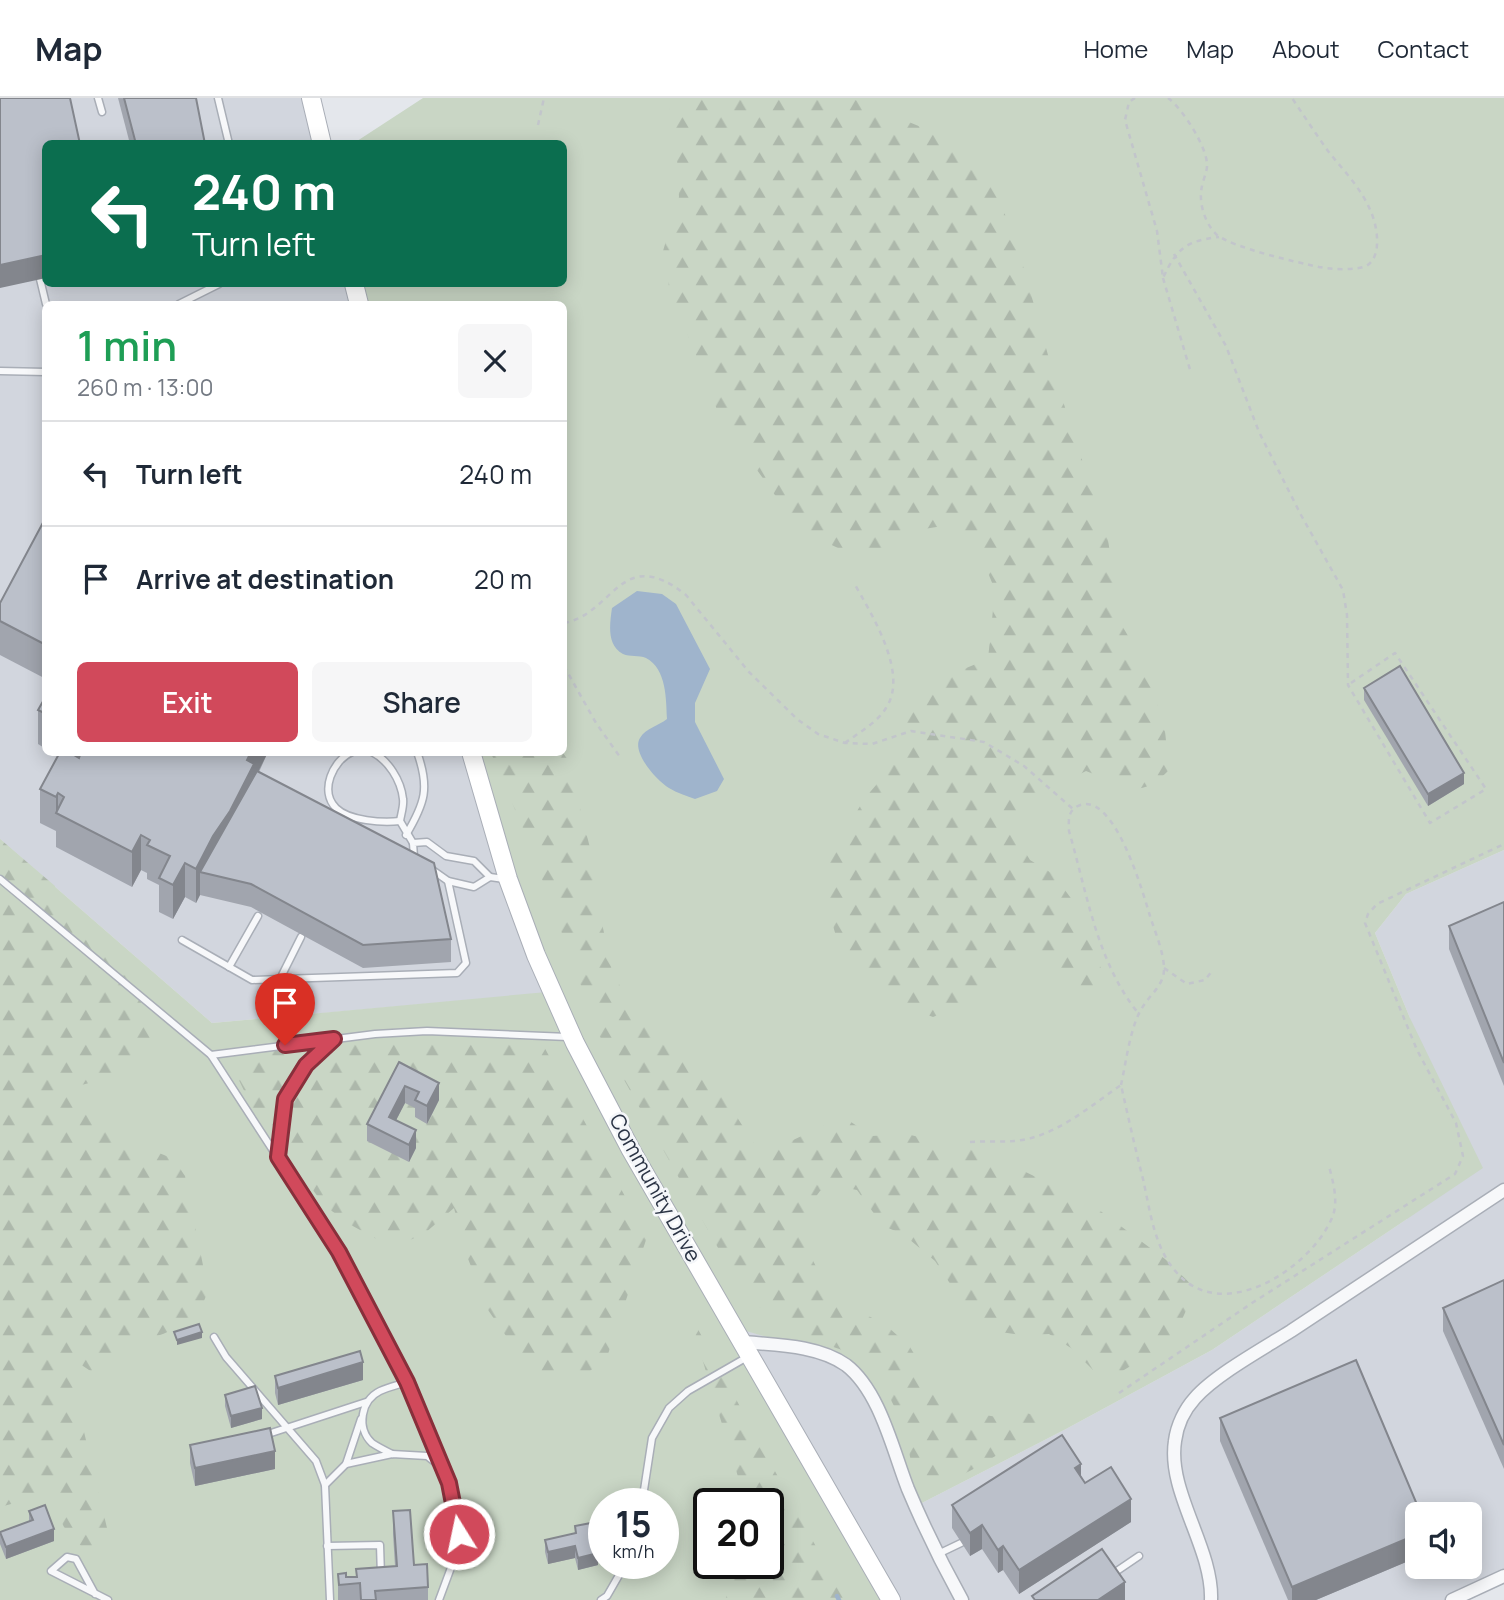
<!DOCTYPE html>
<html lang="en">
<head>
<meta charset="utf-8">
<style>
	:root { --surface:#fff; --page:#f6f6f7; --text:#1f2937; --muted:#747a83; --line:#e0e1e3; --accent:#d1495b }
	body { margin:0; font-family:Manrope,sans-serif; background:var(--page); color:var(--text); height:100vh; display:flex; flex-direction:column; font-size:26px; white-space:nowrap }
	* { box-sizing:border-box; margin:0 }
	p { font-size:23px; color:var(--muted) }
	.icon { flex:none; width:38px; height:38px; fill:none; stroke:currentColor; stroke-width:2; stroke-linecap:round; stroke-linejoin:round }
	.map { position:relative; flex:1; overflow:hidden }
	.side { position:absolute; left:42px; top:203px; width:525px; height:455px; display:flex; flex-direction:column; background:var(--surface); border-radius:10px; box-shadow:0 4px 18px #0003 }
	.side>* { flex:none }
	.banner { position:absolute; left:42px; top:42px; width:525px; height:147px; border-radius:10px; box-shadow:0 4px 18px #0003; background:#0b6e4f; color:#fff; overflow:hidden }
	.fabs { position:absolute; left:1405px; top:1404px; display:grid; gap:14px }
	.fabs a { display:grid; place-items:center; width:77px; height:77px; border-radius:10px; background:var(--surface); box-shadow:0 4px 18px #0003; font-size:35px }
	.speed { position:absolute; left:588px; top:1390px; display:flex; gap:14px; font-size:35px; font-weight:700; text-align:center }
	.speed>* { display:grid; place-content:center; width:91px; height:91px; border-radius:50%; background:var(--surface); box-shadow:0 4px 18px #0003; line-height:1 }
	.speed small { font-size:18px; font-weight:400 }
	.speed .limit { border:4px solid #111; border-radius:10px; background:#fff; color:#111 }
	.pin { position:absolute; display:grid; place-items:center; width:60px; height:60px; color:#fff; margin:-72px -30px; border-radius:50% 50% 50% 0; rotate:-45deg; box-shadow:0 0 7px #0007 }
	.pin .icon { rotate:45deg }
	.me { position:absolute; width:77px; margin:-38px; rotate:350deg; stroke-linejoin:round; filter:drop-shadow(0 0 5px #0008) }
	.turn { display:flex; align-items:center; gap:24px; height:147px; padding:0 35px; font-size:32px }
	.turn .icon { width:91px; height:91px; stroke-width:2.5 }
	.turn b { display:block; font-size:49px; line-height:60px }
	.round { display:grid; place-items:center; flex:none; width:74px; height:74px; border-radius:10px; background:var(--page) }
	.overview { display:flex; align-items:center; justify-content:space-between; height:119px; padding:0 35px }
	h1 { font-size:42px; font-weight:600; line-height:52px; color:#1e9e55 }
	.cta { display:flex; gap:14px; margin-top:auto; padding:14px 35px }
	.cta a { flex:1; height:80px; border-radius:10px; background:var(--accent); color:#fff; font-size:28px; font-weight:600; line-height:80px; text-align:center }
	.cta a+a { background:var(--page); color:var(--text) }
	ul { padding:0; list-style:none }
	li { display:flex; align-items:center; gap:21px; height:105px; padding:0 35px; border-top:2px solid var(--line) }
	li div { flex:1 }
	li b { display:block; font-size:26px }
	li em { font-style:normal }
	header { display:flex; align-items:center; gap:42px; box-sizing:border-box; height:98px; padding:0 35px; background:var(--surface); border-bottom:2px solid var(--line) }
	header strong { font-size:33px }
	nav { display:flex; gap:38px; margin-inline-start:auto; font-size:24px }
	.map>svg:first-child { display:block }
	.built { fill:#d2d6de; fill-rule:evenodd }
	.green { fill:#c9d6c5; fill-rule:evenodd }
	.forest { fill:url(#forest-firs) }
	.water { fill:#9fb4cc }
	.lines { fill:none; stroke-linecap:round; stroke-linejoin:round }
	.stream { stroke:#9fb4cc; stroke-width:4.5 }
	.lane-casing { stroke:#a9aeb7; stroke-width:9 }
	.street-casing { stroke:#a9aeb7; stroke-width:15 }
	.secondary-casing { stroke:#a9aeb7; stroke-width:20 }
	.path { stroke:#c2c5cb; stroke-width:2.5; stroke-dasharray:5 5; stroke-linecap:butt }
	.lane { stroke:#f7f8fa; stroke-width:6 }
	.street { stroke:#f7f8fa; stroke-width:12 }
	.secondary { stroke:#fff; stroke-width:18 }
	.wall { fill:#a1a5ae }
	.shaded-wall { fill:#83868d }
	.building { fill:#bbc0ca; stroke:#83868d; stroke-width:2 }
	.route-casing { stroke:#882f3b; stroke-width:18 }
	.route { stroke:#d1495b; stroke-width:12 }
	.labels { text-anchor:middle; stroke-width:5; stroke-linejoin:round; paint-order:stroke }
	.street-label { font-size:21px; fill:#2b3445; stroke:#f4f6f9 }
</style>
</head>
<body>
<header>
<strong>Map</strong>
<nav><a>Home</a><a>Map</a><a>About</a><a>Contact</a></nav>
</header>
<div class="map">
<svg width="1504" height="1502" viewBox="0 0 1504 1502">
	<defs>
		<pattern id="forest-firs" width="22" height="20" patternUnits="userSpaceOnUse" patternTransform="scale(1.75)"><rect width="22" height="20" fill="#c9d6c5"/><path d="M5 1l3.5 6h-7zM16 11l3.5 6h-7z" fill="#adb8ab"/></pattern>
	</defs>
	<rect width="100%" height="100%" fill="#e4e7ec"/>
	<!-- built -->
	<g class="built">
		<path d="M 0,0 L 312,0 L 322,45 L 46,46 L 46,186 L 354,186 L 359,206 L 46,206 L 46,654 L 471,655 L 558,894 L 212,925 L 0,741 Z"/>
		<path d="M 1504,752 L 1504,1478 L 1452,1502 L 893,1502 L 735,1229 L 825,1256 L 859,1276 L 918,1407 L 1066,1331 L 1212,1252 L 1407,1121 L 1410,920 L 1375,835 L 1406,796 ZM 1418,1416 L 1470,1416 L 1470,1468 L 1418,1468 Z"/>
	</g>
	<!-- green -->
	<path class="green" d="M 423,0 L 1504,0 L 1504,752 L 1406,796 L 1375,835 L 1410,920 L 1483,1070 L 1212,1252 L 1066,1331 L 918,1407 L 877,1303 L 825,1256 L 736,1230 L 893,1502 L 0,1502 L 0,741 L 212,925 L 558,893 L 471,655 L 564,654 L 564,206 L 359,206 L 354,186 L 564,186 L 564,46 L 354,45 ZM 604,1405 L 663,1405 L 663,1465 L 604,1465 ZM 709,1405 L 768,1405 L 768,1465 L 709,1465 Z"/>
	<!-- forest -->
	<g class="forest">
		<path d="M 665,0 L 851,0 L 933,34 L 993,87 L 1017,146 L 1048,257 L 1108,442 L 1121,526 L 1147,570 L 1165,633 L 1169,672 C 1137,705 1122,687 1086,673 L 1043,695 L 1024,708 L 1015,728 L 1020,746 L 1030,762 L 1053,776 L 1073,803 L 1108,887 L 1100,896 L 1090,900 L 1074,893 L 1054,859 L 1033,855 L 998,877 L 967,905 L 933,919 L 890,903 L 840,852 L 823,793 L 832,754 L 865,700 L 900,659 L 908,604 L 931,581 L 959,573 L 988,561 L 995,492 L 973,438 L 949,427 L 924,431 L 881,451 L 838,450 L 800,432 L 721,322 L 669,189 L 663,153 L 679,99 L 675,24 Z"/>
		<path d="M 491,655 L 563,655 L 568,662 L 593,762 L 600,816 L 613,877 L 639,917 L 710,977 L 758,1052 L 772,1052 L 827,1026 L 848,1022 L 872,1038 L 906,1036 L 985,1054 L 1091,1106 L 1165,1161 L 1196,1191 L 1172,1243 L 1119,1275 L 1095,1274 L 1071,1250 L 1049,1236 L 1021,1237 L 993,1233 L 961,1202 L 935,1163 L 903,1136 L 883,1128 L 857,1092 L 837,1088 L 820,1093 L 806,1112 L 806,1148 L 822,1181 L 841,1203 L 887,1228 L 910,1249 L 932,1286 L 961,1313 L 997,1319 L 1024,1314 L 1039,1319 L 1035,1332 C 1009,1349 955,1388 925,1389 L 913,1374 L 904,1328 L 881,1282 L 851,1255 L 804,1239 L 769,1218 L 741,1191 L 599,937 L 527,740 Z"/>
		<path d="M 0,741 L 55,788 C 56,797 57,807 63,815 C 70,825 81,828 90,835 C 106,848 116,866 135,876 L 140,902 L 154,936 C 145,964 106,982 77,988 C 81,1019 112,1041 141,1050 C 152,1054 161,1054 172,1061 C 177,1065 181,1072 185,1078 L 208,1192 C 200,1224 165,1238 135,1244 C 122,1264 115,1269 92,1274 L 74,1262 L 74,1292 L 107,1430 L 93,1471 L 81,1448 L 64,1429 L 48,1396 L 0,1409 Z"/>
		<path d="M 489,931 L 517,933 L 542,945 L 647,1139 L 607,1259 L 590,1273 L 558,1275 L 536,1273 L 524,1264 L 488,1212 L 465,1153 L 454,1110 L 425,1135 L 402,1146 L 380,1143 L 351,1127 L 325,1108 L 309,1087 L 291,1056 L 255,1015 L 234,972 L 238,963 L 257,954 L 324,949 L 384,941 L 443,944 L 467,941 Z"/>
		<path d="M 687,1211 L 845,1502 L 725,1502 L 739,1465 L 768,1465 L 768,1405 L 746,1405 Z"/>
	</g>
	<!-- water -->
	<path class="water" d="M 637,493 L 662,496 L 676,506 L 710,571 L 695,605 L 695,624 L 724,681 L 717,693 L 695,701 C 687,698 677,695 669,690 C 657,683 631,654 640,640 C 646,630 658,628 667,621 C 666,602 667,571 646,560 C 639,557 630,559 623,556 C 606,547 610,525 612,510 Z"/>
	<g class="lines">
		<!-- stream -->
		<path class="stream" d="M 837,1498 L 839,1502"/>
		<!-- lane casing -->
		<g class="lane-casing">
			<g id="lane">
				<path d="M 98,0 L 102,14"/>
				<path d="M 218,0 L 229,46"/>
				<path d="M 40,181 L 46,206"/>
				<path d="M 179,206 L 219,186"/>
				<path d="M 0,273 L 46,274"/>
				<path d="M 352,654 C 333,662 319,693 336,710 C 349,723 383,725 400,723"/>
				<path d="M 372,654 C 388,662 401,682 403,701 C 404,708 401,716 400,723 L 413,745"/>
				<path d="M 406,737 C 425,705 430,690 417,654"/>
				<path d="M 416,761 L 414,759 L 413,745 L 427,744 L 446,758 L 474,763 L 490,779"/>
				<path d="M 431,771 L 448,783 L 474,789 L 490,779 L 504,781"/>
				<path d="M 0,781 L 211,957 L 339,1154 L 407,1284 L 449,1385 L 459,1436 L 452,1467 L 439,1502"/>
				<path d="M 182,842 L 252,882 L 457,875 L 466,865 L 448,783"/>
				<path d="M 229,869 L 258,818"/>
				<path d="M 280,881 L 301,839"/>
				<path d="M 211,957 L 375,936 L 427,933 L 568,939"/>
				<path d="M 278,1059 L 285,1001 L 306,967 L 333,942"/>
				<path d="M 214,1239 L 226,1259 L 316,1363 L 325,1387 L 330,1502"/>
				<path d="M 265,1337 L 366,1304"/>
				<path d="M 392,1356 C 386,1353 378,1349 372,1345 C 356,1330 361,1302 380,1293 C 388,1289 398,1287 407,1284"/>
				<path d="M 346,1366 L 361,1321"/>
				<path d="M 325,1387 L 346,1366 L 392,1356 L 427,1358 L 441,1369"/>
				<path d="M 642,1405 L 652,1340 L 669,1310 L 688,1293 L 749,1258"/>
				<path d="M 327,1448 L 380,1447 L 381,1478"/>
				<path d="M 938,1456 L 961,1445"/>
				<path d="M 1111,1477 L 1139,1458"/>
				<path d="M 95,1496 L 76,1461 L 67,1459 L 51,1473 L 108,1502"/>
				<path d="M 601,1502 L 607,1498 L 626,1465"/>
			</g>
		</g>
		<!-- street casing -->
		<g class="street-casing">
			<g id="street">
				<path d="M 743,1244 C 776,1247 818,1247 846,1267 C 880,1293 893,1353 908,1391 C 924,1429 942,1466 962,1502"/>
				<path d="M 1211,1502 C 1213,1450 1167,1394 1175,1343 C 1177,1327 1185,1311 1195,1300 C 1215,1277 1264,1250 1291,1233 C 1362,1186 1433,1139 1504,1092"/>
				<path d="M 1452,1502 L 1504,1478"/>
			</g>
		</g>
		<!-- secondary casing -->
		<g class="secondary-casing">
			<g id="secondary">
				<path d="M 311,0 L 322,46"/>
				<path d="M 354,186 L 359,206"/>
				<path d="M 471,654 L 508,781 L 536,857 L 575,945 L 631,1052 L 891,1502"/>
			</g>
		</g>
		<!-- path -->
		<g class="path">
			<path d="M 1135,0 L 1129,4 L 1125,22 L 1157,133 L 1163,180 C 1177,150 1186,143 1219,139"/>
			<path d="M 1168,0 C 1182,10 1208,50 1207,68 C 1207,74 1203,82 1202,88 C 1198,104 1205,126 1217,137 C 1234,150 1296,164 1319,169 C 1331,171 1354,173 1366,168 C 1383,159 1377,127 1371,114 C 1362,91 1343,72 1328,53 C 1316,36 1304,18 1292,0"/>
			<path d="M 538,27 L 544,0"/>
			<path d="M 1174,156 L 1226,248 L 1259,334 L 1301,417 L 1343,492 L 1347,517 L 1348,587 L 1430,725 L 1486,691 L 1395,555 L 1348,587"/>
			<path d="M 1163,180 L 1191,275"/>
			<path d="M 564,525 C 614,516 621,445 686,497 L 749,574 L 797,621 L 818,636 L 845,645 L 872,646 L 911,633 L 984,644 L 1024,668 L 1073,711"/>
			<path d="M 564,568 L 596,625 L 620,659"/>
			<path d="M 845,645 C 858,635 877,625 886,610 C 909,576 872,517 854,485"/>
			<path d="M 1164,870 L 1187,886 L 1205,882 L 1212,873"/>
			<path d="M 1121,987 C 1126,965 1130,929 1142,910 C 1150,896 1165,887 1164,869 C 1163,852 1155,834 1150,818 C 1143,795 1113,687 1076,709 C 1067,715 1069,724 1069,733 C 1087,795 1097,865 1139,916"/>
			<path d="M 970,1044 C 985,1043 1000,1044 1014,1043 C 1054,1040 1089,1009 1121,987 C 1128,1018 1135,1050 1143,1081 C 1150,1112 1154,1150 1177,1175 C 1223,1227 1310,1171 1332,1120 C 1339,1104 1333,1084 1329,1068"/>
			<path d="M 1119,1295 L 1252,1205 L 1455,1076 L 1463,1058 L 1456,1025 L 1417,952 L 1365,825 L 1368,816 L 1377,806 L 1504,746"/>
		</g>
		<!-- lane -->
		<use href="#lane" class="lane"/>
		<!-- street -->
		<use href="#street" class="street"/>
		<!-- secondary -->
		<use href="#secondary" class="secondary"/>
	</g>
	<!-- wall -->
	<g class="wall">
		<path d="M 118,0 L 196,0 L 205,46 L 130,46 Z"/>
		<path d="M 46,419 L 46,581 L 0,557 L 0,505 Z"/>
		<path d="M 1364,590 L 1464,686 L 1428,708 L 1364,602 Z"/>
		<path d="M 46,598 L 46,651 L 38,646 L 38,612 Z"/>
		<path d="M 52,654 L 268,654 L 259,674 L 451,841 L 451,864 L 363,870 L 251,809 L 200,797 L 196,805 L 185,799 L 173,821 L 159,814 L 159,787 L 147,781 L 147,775 L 141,772 L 132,789 L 56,749 L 56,733 L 40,725 L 40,691 L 58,658 Z"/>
		<path d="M 1504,804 L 1504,988 L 1449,851 L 1449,828 Z"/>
		<path d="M 399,964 L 439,1002 L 427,1026 L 415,1019 L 415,1010 L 405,1005 L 396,1022 L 416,1050 L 409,1064 L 367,1043 L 367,1026 Z"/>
		<path d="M 1504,1182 L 1504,1371 L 1443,1233 L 1443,1210 Z"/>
		<path d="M 275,1278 L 363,1282 L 278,1307 L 275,1295 Z"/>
		<path d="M 225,1297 L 262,1321 L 231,1330 L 225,1308 Z"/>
		<path d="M 1220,1320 L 1418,1459 L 1316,1502 L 1288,1502 L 1220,1343 Z"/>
		<path d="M 190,1347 L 275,1371 L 195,1388 L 190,1365 Z"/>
		<path d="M 1081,1378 L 1085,1385 L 1131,1424 L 1019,1496 L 1003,1472 L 998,1475 L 982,1451 L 970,1458 L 952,1430 L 952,1407 Z"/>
		<path d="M 29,1413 L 54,1443 L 6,1461 L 0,1446 L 0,1434 L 29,1424 Z"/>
		<path d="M 393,1413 L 414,1467 L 428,1489 L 428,1502 L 338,1502 L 338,1476 L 346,1479 L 356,1479 L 395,1468 L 393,1436 Z"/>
		<path d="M 575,1428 L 598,1467 L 578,1472 L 575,1460 L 548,1466 L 545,1454 L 545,1442 L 575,1435 Z"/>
	</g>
	<!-- shaded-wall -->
	<g class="shaded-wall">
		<path d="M 46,157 L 46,180 L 0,190 L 0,167 Z"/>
		<path d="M 251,654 L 268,654 L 254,682 L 200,774 L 200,797 L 196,805 L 196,771 L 213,738 Z"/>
		<path d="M 1464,675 L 1464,686 L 1428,708 L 1428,696 Z"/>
		<path d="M 58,695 L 58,716 L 56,715 L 56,733 L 56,699 Z"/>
		<path d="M 141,737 L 141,772 L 132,789 L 132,754 Z"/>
		<path d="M 185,765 L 185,799 L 173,821 L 173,787 Z"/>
		<path d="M 439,985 L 439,1002 L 427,1026 L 427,1008 Z"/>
		<path d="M 405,988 L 405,1005 L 389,1036 L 389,1019 Z"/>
		<path d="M 416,1032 L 416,1050 L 409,1064 L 409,1047 Z"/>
		<path d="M 202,1234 L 202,1240 L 177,1247 L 177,1242 Z"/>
		<path d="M 363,1264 L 363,1282 L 278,1307 L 278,1290 Z"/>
		<path d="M 262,1310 L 262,1321 L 231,1330 L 231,1318 Z"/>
		<path d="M 275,1353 L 275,1371 L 195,1388 L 195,1370 Z"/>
		<path d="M 1081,1366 L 1081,1389 L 1075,1370 Z"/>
		<path d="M 1131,1401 L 1131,1424 L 1019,1496 L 1019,1472 Z"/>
		<path d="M 982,1427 L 982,1451 L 970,1458 L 970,1435 Z"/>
		<path d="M 54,1431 L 54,1443 L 6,1461 L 6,1449 Z"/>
		<path d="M 1418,1436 L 1418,1459 L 1316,1502 L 1292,1502 L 1292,1489 Z"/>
		<path d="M 575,1448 L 575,1460 L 548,1466 L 548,1454 Z"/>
		<path d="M 1003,1448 L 1003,1472 L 998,1475 L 998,1452 Z"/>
		<path d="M 598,1455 L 598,1467 L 578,1472 L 578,1460 Z"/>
		<path d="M 1125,1484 L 1125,1502 L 1098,1502 Z"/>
	</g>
	<!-- building -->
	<g class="building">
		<path d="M 0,0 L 70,0 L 80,46 L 46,46 L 46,157 L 0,167 Z"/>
		<path d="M 124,0 L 196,0 L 205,46 L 136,46 Z"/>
		<path d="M 46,419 L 46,547 L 0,523 L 0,505 Z"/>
		<path d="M 1400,568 L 1464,675 L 1428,696 L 1364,590 Z"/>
		<path d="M 46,598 L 46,616 L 38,612 Z"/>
		<path d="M 60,654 L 69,654 L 79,660 L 81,654 L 251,654 L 247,662 L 254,666 L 230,713 L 213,738 L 196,771 L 185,765 L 173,787 L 159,780 L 170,758 L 147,747 L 150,742 L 141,737 L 132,754 L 56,715 L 64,699 L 58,695 L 56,699 L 40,691 Z"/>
		<path d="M 257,673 L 434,765 L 451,841 L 363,847 L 251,786 L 200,774 Z"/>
		<path d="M 1504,804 L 1504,965 L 1449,828 Z"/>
		<path d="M 399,964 L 439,985 L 427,1008 L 415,1002 L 419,994 L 405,988 L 389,1019 L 416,1032 L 409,1047 L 367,1026 Z"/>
		<path d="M 1504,1182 L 1504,1347 L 1443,1210 Z"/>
		<path d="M 199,1226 L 202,1234 L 177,1242 L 174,1234 Z"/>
		<path d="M 360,1253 L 363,1264 L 278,1290 L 275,1278 Z"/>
		<path d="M 1356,1262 L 1421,1416 L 1418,1416 L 1418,1436 L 1292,1489 L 1220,1320 Z"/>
		<path d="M 255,1288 L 262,1310 L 231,1318 L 225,1297 Z"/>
		<path d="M 270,1330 L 275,1353 L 195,1370 L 190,1347 Z"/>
		<path d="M 1062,1337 L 1081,1366 L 1075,1370 L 1085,1385 L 1111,1369 L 1131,1401 L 1019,1472 L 1003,1448 L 998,1452 L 982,1427 L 970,1435 L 952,1407 Z"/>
		<path d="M 45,1407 L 54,1431 L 6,1449 L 0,1434 L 33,1422 L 29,1413 Z"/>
		<path d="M 410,1412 L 414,1467 L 427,1466 L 428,1489 L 375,1493 L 376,1502 L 361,1502 L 360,1485 L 339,1487 L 338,1476 L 346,1475 L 346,1479 L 357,1479 L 356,1471 L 397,1468 L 393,1413 Z"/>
		<path d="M 591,1425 L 598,1455 L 578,1460 L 575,1448 L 548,1454 L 545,1442 L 576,1435 L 575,1428 Z"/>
		<path d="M 1102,1451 L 1125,1484 L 1098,1502 L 1035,1502 L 1032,1498 Z"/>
	</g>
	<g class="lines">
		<!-- route casing -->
		<g class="route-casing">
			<path id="route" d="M 285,947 L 334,941 L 306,967 L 285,1001 L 278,1059 L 339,1154 L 407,1284 L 449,1385 L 459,1436"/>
		</g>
		<!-- route -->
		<use href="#route" class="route"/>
	</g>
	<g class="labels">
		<!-- street labels -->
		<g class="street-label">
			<text transform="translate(655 1090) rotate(61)" y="7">Community Drive</text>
		</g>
	</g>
</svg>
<div class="fabs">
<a><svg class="icon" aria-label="sound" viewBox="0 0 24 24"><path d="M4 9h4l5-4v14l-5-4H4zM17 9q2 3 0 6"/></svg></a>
</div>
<div class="speed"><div>15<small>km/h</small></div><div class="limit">20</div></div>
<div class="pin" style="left:285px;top:947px;background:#d93025"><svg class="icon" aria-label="arrive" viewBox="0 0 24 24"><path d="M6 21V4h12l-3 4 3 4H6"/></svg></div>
<svg class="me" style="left:459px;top:1436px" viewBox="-20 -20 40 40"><circle r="17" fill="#d1495b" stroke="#fff" stroke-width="3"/><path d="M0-11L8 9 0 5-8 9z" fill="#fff"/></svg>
<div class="banner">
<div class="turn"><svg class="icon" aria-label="left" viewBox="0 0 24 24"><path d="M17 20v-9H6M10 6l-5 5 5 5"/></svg><div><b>240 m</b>Turn left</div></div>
</div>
<section class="side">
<div class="overview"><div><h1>1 min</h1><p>260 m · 13:00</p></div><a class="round"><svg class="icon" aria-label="close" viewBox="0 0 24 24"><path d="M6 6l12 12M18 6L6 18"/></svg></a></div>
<ul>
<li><svg class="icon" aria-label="left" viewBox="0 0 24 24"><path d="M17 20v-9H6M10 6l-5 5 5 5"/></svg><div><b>Turn left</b></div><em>240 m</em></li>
<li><svg class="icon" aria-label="arrive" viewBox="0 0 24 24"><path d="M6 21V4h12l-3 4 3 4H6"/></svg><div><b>Arrive at destination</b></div><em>20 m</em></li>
</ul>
<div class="cta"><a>Exit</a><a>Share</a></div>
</section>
</div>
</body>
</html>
